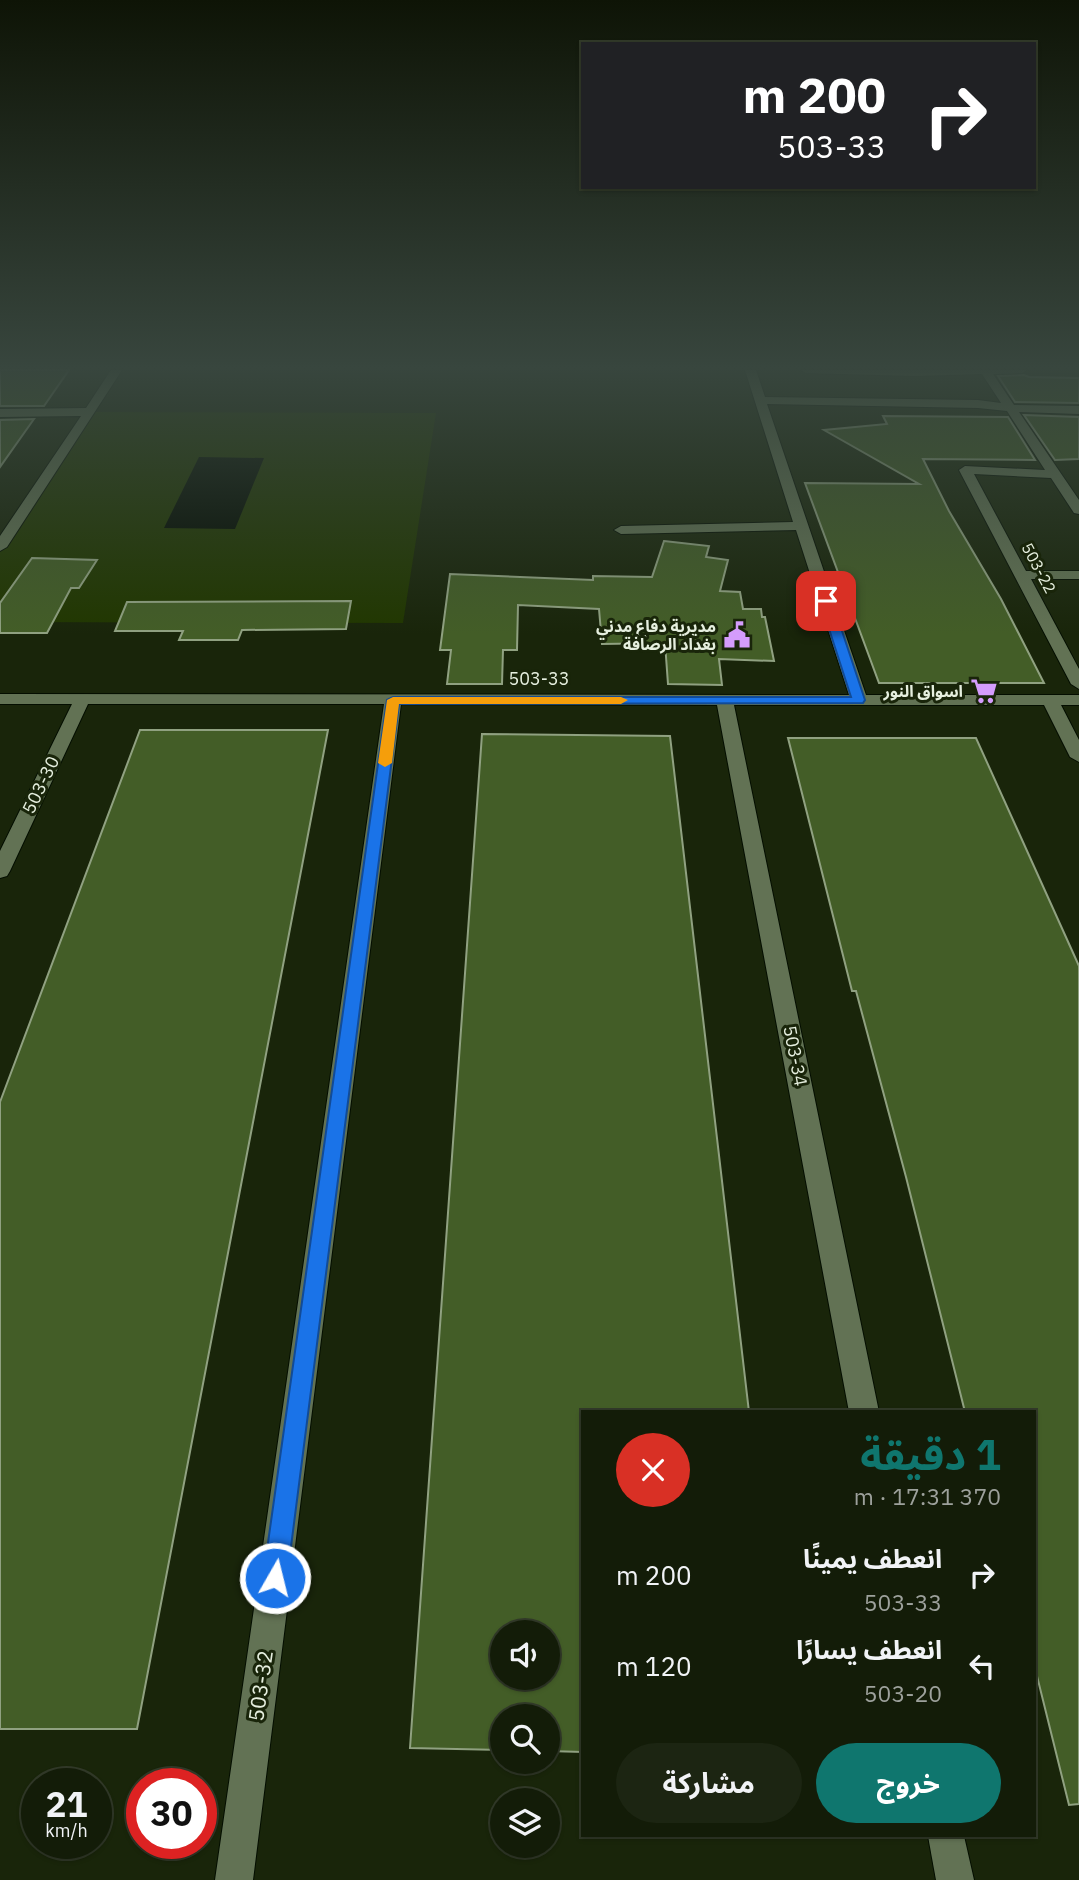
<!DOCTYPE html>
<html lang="ar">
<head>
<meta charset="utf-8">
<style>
	:root { --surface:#131c08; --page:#1c2512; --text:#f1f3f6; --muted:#9da19c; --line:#323a29; --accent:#0f766e }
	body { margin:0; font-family:"IBM Plex Sans","Noto Sans Arabic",sans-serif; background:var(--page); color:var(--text); direction:rtl; height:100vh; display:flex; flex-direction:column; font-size:26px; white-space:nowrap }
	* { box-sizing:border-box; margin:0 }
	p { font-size:23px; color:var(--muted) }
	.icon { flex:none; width:38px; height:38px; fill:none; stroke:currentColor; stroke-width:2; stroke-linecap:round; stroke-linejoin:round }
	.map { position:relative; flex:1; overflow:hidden; direction:ltr }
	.drawer { position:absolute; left:581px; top:1410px; width:455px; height:427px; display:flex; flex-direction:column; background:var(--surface); border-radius:0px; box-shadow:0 2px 5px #0004,0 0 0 2px var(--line); direction:rtl }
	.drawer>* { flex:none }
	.top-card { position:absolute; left:581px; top:42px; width:455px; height:147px; border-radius:0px; box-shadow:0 2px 5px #0004,0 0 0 2px var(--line); direction:rtl; background:#202124; color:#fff; overflow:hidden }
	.controls { position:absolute; left:490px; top:1620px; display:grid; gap:14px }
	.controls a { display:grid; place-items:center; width:70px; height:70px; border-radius:50%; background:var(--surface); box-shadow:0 2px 5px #0004,0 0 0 2px var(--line); font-size:35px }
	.speed { position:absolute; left:21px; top:1768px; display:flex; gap:14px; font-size:35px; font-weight:700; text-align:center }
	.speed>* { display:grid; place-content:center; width:91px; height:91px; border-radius:50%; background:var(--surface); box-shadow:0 2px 5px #0004,0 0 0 2px var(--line); line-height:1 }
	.speed small { font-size:18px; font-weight:400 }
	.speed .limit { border:10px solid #d22; background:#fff; color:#111 }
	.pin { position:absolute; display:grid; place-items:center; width:60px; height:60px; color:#fff; margin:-30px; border-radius:14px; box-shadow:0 4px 10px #0006 }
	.me { position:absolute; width:77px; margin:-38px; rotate:8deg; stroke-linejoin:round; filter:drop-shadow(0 0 5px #0008) }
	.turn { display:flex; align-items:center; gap:24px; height:147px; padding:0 35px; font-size:32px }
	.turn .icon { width:91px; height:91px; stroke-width:2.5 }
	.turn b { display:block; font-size:49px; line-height:60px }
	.round { display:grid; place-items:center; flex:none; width:74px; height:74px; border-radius:37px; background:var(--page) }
	.summary { display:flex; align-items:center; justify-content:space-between; height:119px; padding:0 35px }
	h1 { font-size:42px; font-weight:700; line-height:52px; color:var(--accent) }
	.cta { display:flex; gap:14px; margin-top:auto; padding:14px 35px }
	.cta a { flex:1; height:80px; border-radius:42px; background:var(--accent); color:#fff; font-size:28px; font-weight:700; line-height:80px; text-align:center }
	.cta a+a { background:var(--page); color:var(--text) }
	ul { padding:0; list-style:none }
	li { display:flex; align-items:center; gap:21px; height:91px; padding:0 35px }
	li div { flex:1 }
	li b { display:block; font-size:26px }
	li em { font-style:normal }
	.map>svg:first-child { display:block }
	.green { fill:#213700 }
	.water { fill:#020a00 }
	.building { fill:#435d27; stroke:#90a181; stroke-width:2; fill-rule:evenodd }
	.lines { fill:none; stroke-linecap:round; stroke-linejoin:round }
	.street-casing { stroke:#040e00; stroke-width:2 }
	.street { fill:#627254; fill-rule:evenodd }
	.route { fill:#1a73e8; stroke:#114b97; stroke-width:2 }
	.slow { fill:#f59e0b }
	.labels { text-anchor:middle; stroke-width:6; stroke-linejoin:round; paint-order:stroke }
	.far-street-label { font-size:16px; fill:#e6efdf; stroke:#19250a }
	.far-poi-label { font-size:16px; font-weight:bold; fill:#e6efdf; stroke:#19250a; text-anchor:end }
	.street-label { font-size:18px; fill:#e6efdf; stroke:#19250a }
	.near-street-label { font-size:21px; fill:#e6efdf; stroke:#19250a }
</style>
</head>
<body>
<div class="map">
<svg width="1079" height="1880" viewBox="0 0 1079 1880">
	<rect width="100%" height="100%" fill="#19250a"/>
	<!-- green -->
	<path class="green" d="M 90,412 L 436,413 L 403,623 L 0,622 L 0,547 Z"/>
	<!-- water -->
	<path class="water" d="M 199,457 L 264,458 L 235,529 L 164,528 Z"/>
	<!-- building -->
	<g class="building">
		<path d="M 0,370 L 69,370 L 44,406 L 0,406 Z"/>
		<path d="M 1024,375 L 1029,377 L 1079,378 L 1079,403 L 1015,402 L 998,376 Z"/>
		<path d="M 1024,415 L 1079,417 L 1079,459 L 1055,460 Z"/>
		<path d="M 883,416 L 1008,417 L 1035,460 L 923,459 L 949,511 L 1001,599 L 1044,683 L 879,683 L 805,483 L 919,484 L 824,430 L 887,424 Z"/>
		<path d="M 34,419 L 0,467 L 0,420 Z"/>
		<path d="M 664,541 L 709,546 L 706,557 L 728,560 L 720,591 L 740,592 L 743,609 L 761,609 L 762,617 L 765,617 L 774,661 L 719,659 L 722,685 L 668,684 L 665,643 L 602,644 L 599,609 L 518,605 L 517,650 L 503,650 L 502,684 L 447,684 L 451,650 L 440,650 L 450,574 L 593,580 L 593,576 L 652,577 Z"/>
		<path d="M 32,558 L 97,560 L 79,588 L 71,588 L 47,633 L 0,633 L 0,603 Z"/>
		<path d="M 351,601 L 346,629 L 242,630 L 238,640 L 179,640 L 183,631 L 115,631 L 127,602 Z"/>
		<path d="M 140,730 L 328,730 L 137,1729 L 0,1729 L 0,1102 Z"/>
		<path d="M 482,734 L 670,736 L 749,1412 L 583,1412 L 583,1752 L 548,1751 L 548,1717 L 502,1717 L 502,1750 L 410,1748 ZM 502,1633 L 548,1633 L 548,1678 L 502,1678 Z"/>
		<path d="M 788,738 L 976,738 L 1079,966 L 1079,1804 L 1069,1805 L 1034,1664 L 1034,1412 L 965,1412 L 906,1177 L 856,991 L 852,991 Z"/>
	</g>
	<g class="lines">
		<!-- street casing -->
		<g class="street-casing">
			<g id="street">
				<path d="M 111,370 L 122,370 L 7,547 L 0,551 L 0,536 L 81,416 L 0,417 L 0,409 L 86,408 Z"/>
				<path d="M 745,370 L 756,370 L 765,397 L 978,400 L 1001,403 L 982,374 L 914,376 L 806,373 L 801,370 L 1027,370 L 1022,373 L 993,374 L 1014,405 L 1079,406 L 1079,414 L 1019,412 L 1079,500 L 1079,514 L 1074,513 L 1051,478 L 974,474 L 1026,571 L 1079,571 L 1079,579 L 1031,579 L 1079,669 L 1079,689 L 1071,684 L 959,470 L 965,466 L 1045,470 L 1007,411 L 978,408 L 767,404 L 866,695 L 1079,695 L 1079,705 L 1061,705 L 1079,740 L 1079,762 L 1070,757 L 1044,705 L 734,705 L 879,1412 L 849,1412 L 717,705 L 401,704 L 253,1880 L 215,1880 L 384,704 L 88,704 L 10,871 L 7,876 L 0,878 L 0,851 L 72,704 L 0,704 L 0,694 L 849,695 L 796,530 L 621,534 L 614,530 L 621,526 L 793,522 Z"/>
				<path d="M 928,1836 L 964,1836 L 974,1880 L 936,1880 Z"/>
			</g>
		</g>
		<!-- street -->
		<use href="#street" class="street"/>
	</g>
	<!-- sky -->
	<linearGradient id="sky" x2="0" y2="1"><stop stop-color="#0e1406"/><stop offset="0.58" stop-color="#38463e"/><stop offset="1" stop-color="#38463e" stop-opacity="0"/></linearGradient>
	<rect width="1079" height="634" fill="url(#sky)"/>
	<!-- route -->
	<path class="route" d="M 822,598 L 832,601 L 865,700 L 863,703 L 399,704 L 287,1578 L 284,1587 L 275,1590 L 267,1587 L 263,1578 L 387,700 L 393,697 L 851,697 L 820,601 Z"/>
	<!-- slow -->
	<path class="slow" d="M 393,697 L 621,697 L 628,700 L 621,704 L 399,704 L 392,763 L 385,767 L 378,763 L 387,700 Z"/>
	<!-- icons -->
	<defs>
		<g id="civic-bare" transform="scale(2.1)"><path d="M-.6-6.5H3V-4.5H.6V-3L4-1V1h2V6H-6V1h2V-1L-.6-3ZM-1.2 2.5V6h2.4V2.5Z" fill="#d49cfc" stroke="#19250a" stroke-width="2.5" paint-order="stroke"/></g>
		<g id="supermarket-bare" transform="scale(2.1)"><path d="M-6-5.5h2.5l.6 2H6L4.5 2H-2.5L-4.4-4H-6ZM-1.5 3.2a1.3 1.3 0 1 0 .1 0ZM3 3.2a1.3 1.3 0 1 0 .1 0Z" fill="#d49cfc" stroke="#19250a" stroke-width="2.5" paint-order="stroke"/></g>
	</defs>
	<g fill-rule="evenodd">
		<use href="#civic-bare" x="737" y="635"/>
		<use href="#supermarket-bare" x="984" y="691"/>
	</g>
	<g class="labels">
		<!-- far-street labels -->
		<g class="far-street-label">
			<text transform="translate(1039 568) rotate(62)" y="6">503-22</text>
		</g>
		<!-- far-poi labels -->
		<g class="far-poi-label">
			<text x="716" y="632">مديرية دفاع مدني<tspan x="716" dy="18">بغداد الرصافة</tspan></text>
			<text x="963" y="697">اسواق النور</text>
		</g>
		<!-- street labels -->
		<g class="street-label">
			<text x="539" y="685">503-33</text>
			<text transform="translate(41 785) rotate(-64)" y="6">503-30</text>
			<text transform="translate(795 1056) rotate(79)" y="6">503-34</text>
		</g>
		<!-- near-street labels -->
		<g class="near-street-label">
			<text transform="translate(261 1686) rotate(-82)" y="7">503-32</text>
		</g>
	</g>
</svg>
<div class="controls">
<a><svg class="icon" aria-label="sound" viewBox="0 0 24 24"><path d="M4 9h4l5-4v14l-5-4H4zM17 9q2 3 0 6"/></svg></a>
<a><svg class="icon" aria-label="search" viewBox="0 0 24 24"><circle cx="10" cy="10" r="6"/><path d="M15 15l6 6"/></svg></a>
<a><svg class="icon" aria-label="layers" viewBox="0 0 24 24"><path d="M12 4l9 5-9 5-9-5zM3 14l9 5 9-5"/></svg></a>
</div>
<div class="speed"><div>21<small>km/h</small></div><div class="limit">30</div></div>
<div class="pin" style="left:826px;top:601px;background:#d93025"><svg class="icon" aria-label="arrive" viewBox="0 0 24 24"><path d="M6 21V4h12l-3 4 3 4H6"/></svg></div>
<svg class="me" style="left:275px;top:1578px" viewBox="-20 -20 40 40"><circle r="17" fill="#1a73e8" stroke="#fff" stroke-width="3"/><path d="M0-11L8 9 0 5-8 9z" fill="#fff"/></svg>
<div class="top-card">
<div class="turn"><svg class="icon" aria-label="right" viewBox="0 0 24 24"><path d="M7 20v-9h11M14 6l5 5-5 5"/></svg><div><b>200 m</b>503-33</div></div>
</div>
<section class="drawer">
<div class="summary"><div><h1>1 دقيقة</h1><p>370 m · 17:31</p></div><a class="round" style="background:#d93025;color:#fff"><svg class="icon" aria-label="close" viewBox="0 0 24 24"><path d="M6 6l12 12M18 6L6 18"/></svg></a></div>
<ul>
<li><svg class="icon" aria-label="right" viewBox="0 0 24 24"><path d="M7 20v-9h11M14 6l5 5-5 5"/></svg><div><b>انعطف يمينًا</b><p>503-33</p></div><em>200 m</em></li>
<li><svg class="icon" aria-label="left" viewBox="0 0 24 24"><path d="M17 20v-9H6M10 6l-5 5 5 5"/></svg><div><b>انعطف يسارًا</b><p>503-20</p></div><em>120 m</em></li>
</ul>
<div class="cta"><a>خروج</a><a>مشاركة</a></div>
</section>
</div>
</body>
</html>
